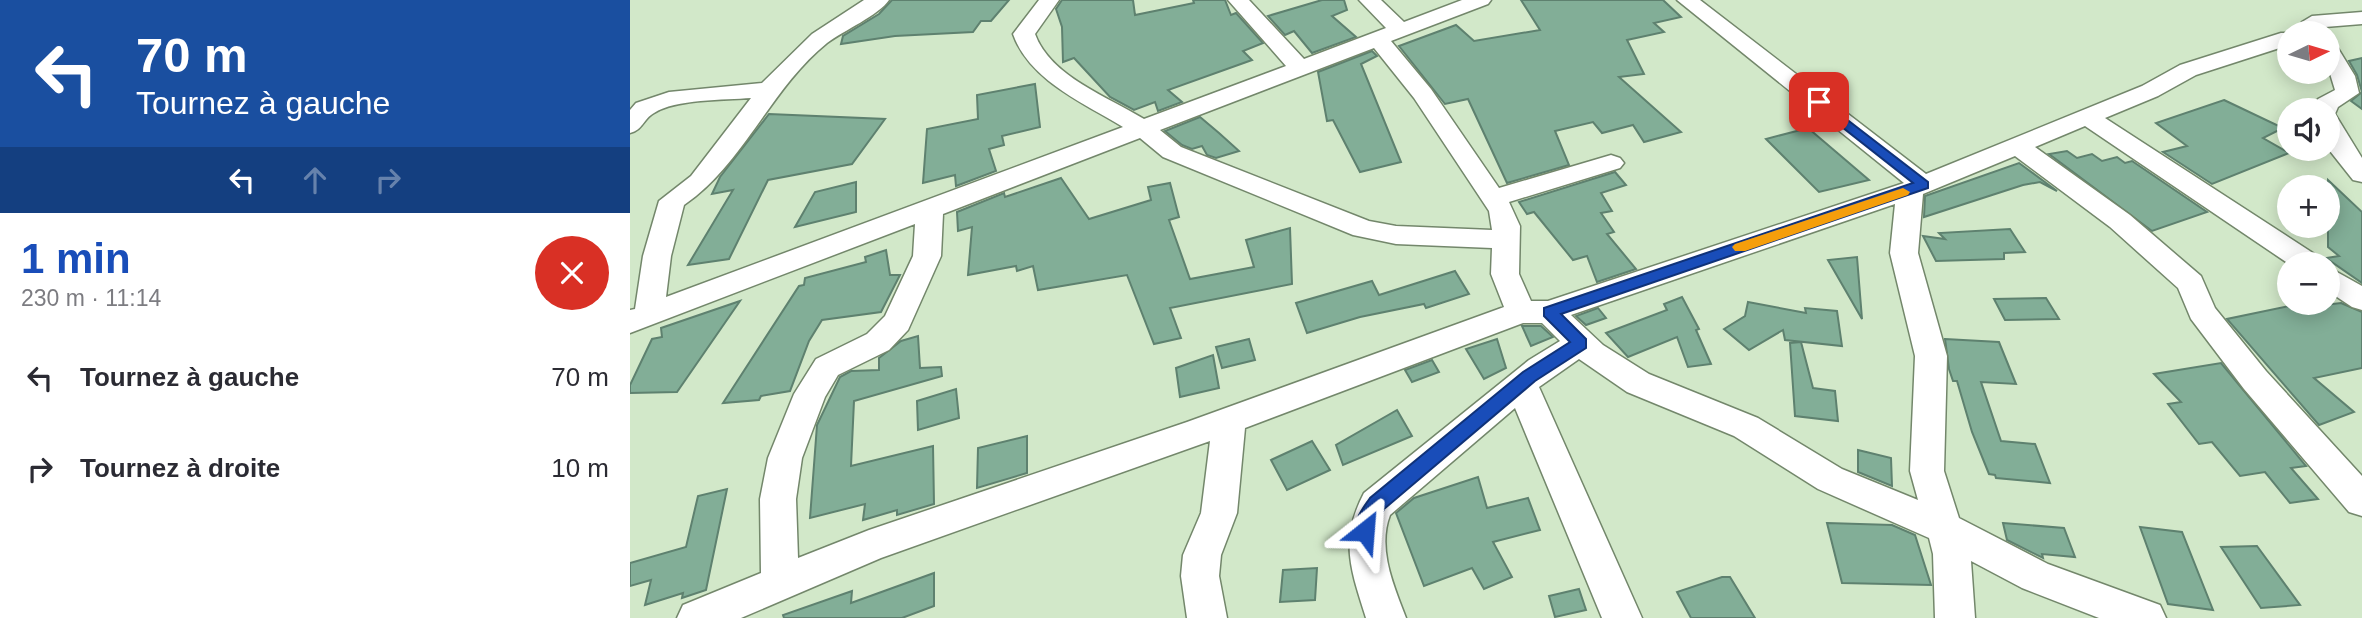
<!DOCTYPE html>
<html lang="fr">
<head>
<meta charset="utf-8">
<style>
	:root { --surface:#fff; --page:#f2f2f3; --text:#2b2b33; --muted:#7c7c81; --accent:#194db9 }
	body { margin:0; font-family:Arial,sans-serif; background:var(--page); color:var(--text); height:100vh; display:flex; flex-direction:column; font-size:26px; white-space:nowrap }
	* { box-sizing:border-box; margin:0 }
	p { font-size:23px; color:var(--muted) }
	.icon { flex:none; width:38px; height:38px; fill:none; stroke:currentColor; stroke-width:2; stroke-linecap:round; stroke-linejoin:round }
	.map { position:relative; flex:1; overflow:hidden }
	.drawer { display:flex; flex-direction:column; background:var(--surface); width:630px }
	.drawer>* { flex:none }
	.top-card { background:#1a4fa0; color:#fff; overflow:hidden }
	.needle { width:46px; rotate:85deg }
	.tools { position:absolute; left:1647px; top:21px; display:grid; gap:14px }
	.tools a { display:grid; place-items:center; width:63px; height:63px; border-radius:50%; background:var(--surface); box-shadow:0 4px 18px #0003; font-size:35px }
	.pin { position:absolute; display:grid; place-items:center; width:60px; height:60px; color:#fff; margin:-30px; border-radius:14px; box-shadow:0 4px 10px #0006 }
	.me { position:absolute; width:77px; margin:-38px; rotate:28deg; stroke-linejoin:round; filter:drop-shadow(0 0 5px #0008) }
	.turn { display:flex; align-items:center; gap:24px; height:147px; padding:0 21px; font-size:32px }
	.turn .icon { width:91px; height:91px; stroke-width:2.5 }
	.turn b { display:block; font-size:49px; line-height:60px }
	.lanes { display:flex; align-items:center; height:66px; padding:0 21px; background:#0003; justify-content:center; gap:35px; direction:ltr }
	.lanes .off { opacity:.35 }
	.round { display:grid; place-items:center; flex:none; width:74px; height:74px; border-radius:37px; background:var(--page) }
	.headline { display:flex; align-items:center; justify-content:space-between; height:119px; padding:0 21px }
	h1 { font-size:42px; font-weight:700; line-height:52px; color:var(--accent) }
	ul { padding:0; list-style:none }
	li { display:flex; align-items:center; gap:21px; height:91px; padding:0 21px }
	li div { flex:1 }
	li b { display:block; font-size:26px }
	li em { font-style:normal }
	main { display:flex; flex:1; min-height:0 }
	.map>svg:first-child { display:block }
	.building { fill:#82ae97; stroke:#5e816f; stroke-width:2 }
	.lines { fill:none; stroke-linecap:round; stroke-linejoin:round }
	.minor-casing { stroke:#73876b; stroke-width:3 }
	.minor { fill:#fff; fill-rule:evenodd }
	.route { fill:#194db9; stroke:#103278; stroke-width:2 }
	.slow { fill:#f59e0b }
</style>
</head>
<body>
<main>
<section class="drawer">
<div class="top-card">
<div class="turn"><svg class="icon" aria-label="left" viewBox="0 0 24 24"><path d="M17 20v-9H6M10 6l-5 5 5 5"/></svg><div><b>70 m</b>Tournez à gauche</div></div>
<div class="lanes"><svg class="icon" aria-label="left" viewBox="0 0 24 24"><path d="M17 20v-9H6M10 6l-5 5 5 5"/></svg><svg class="icon off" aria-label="ahead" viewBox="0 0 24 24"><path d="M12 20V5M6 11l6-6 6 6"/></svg><svg class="icon off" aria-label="right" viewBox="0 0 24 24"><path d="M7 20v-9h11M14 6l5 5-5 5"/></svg></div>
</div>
<div class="headline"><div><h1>1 min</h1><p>230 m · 11:14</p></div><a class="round" style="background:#d93025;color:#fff"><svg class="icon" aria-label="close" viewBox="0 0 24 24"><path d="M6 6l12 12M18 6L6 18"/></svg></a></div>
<ul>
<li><svg class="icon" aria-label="left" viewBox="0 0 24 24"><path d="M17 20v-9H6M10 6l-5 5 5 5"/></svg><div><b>Tournez à gauche</b></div><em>70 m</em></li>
<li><svg class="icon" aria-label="right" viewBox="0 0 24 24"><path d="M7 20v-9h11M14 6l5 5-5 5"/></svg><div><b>Tournez à droite</b></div><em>10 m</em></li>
</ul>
</section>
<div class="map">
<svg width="1732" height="618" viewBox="0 0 1732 618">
	<rect width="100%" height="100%" fill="#d2e8c9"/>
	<!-- building -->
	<g class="building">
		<path d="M 262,0 L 379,0 L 361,21 L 351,21 L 343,32 L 265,36 L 211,44 L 213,36 L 249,14 Z"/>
		<path d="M 432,0 L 503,0 L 505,15 L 564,3 L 563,0 L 595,0 L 601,15 L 606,13 L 633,43 L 613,51 L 622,60 L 538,90 L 552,102 L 528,111 L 525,102 L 504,110 L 480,97 L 444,58 L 433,62 L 432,27 L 426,9 Z"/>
		<path d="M 692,0 L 714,0 L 717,10 L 702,16 L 726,37 L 682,53 L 664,31 L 655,35 L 638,16 Z"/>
		<path d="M 891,0 L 1033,0 L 1051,17 L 1024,23 L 1034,32 L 997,40 L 1014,74 L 989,77 L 1051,132 L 1014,142 L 1003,125 L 972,133 L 963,122 L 925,131 L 939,165 L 877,183 L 838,99 L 815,104 L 769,46 L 826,25 L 844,41 L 910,30 Z"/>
		<path d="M 742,51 L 747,56 L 731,64 L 771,162 L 730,172 L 703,120 L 697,121 L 688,72 Z"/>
		<path d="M 1732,58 L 1732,109 L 1721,101 L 1732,92 L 1727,75 L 1719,61 Z"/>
		<path d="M 405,84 L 410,127 L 372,136 L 374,145 L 359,149 L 366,171 L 326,186 L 325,175 L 293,183 L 297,129 L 348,119 L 347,95 Z"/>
		<path d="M 1594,100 L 1653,128 L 1633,138 L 1659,153 L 1582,184 L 1533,152 L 1557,146 L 1526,123 Z"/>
		<path d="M 139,114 L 255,119 L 222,164 L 138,180 L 99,259 L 58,265 L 103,190 L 82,194 L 90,177 Z"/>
		<path d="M 570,117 L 589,133 L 609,151 L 586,158 L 577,155 L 572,146 L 562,149 L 552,145 L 535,131 Z"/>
		<path d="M 1178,128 L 1239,180 L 1189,192 L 1136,139 Z"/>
		<path d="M 1437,151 L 1447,158 L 1462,154 L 1472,161 L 1487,157 L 1495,163 L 1502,161 L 1577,212 L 1522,231 L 1419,154 Z"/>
		<path d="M 1389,163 L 1427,191 L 1410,182 L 1393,185 L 1294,217 L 1295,196 Z"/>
		<path d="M 985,172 L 996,185 L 971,193 L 982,211 L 971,213 L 984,232 L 977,234 L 1006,269 L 967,282 L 957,256 L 943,260 L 904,212 L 897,214 L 889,202 Z"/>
		<path d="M 431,178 L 459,219 L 521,200 L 518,187 L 540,183 L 549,217 L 539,220 L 560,279 L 624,267 L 616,240 L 660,228 L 662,284 L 540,308 L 551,338 L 524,344 L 497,275 L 408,290 L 403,266 L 387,271 L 386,266 L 338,275 L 342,227 L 328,231 L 327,212 L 374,193 L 375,197 Z"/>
		<path d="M 1698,180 L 1732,212 L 1732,283 L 1696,258 L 1709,256 L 1698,247 Z"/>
		<path d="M 226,182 L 226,212 L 165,227 L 185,192 Z"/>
		<path d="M 1380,229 L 1395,252 L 1374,253 L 1374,259 L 1306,261 L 1293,236 L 1315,239 L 1309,233 Z"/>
		<path d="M 256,250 L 260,275 L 270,275 L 251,312 L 192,320 L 179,341 L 160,391 L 131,396 L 129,400 L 93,403 L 169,286 L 174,285 L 175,278 L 236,262 L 235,257 Z"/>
		<path d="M 1227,257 L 1232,319 L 1198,260 Z"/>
		<path d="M 825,271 L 839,294 L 796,308 L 794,304 L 730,317 L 677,333 L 666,303 L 742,281 L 749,295 Z"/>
		<path d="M 1052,297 L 1069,329 L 1066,330 L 1081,364 L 1058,367 L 1047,337 L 998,357 L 976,333 L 1037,310 L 1034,304 Z"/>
		<path d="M 1416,298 L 1429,319 L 1375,320 L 1364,299 Z"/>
		<path d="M 110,301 L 47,392 L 0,393 L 0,385 L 22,339 L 32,337 L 31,328 Z"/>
		<path d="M 1118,302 L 1176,313 L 1175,308 L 1207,311 L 1212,346 L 1155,340 L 1153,330 L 1119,350 L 1094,329 L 1115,316 Z"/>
		<path d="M 1711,303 L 1732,312 L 1732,368 L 1684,378 L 1724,412 L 1689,425 L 1597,319 L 1664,305 L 1669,308 Z"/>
		<path d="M 968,308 L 976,318 L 956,325 L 946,316 Z"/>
		<path d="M 892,326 L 911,326 L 923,337 L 901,346 Z"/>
		<path d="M 288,336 L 290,368 L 311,367 L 312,376 L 224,401 L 221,466 L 303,446 L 304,504 L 267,515 L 267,510 L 233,520 L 235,504 L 180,518 L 187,425 L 210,377 L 221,371 L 249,370 L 249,358 L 271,341 Z"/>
		<path d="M 619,339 L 625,360 L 592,368 L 586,347 Z"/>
		<path d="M 867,339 L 876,368 L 854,379 L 836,349 Z"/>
		<path d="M 1315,339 L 1369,342 L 1386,384 L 1351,382 L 1371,441 L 1405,444 L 1420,483 L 1366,478 L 1365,475 L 1359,474 L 1342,432 L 1327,381 L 1323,381 L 1319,369 Z"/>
		<path d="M 1171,342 L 1183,388 L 1205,391 L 1208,421 L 1165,416 L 1160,343 Z"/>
		<path d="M 583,355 L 589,388 L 550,397 L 546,368 Z"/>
		<path d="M 802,360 L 809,372 L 782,382 L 775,370 Z"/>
		<path d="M 1591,363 L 1676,466 L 1661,468 L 1688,499 L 1660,503 L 1635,472 L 1610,476 L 1582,442 L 1569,444 L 1538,404 L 1551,402 L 1524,374 Z"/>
		<path d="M 326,389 L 329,418 L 288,430 L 287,401 Z"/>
		<path d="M 767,410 L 782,436 L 713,465 L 706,445 Z"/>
		<path d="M 397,436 L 397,473 L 347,488 L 348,448 Z"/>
		<path d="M 682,441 L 700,470 L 657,490 L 641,460 Z"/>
		<path d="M 1228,450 L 1261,458 L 1262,486 L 1228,472 Z"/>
		<path d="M 848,477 L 857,508 L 898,498 L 910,530 L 863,542 L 882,577 L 854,589 L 842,568 L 794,586 L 766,513 L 784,498 Z"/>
		<path d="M 97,489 L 76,590 L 52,598 L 53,593 L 15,605 L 21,580 L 0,586 L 0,563 L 56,547 L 68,496 Z"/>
		<path d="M 1197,523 L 1262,525 L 1285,535 L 1301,585 L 1212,583 Z"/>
		<path d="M 1373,523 L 1434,528 L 1445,557 L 1412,554 L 1413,558 L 1377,540 Z"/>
		<path d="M 1510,527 L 1552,532 L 1583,610 L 1538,604 Z"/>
		<path d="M 1627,546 L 1670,605 L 1631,608 L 1591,547 Z"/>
		<path d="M 687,568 L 685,600 L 650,602 L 653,570 Z"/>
		<path d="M 304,573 L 304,606 L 272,618 L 154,618 L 153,615 L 222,591 L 221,603 Z"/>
		<path d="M 1092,577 L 1100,577 L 1125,618 L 1061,618 L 1047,592 Z"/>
		<path d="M 949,589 L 956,610 L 925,617 L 919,596 Z"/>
	</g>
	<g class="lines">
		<!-- minor casing -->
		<g class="minor-casing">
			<g id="minor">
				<path d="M 234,0 L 259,0 C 249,15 213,31 197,43 C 140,89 114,164 54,205 L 41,256 L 36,297 L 493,127 C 454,103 399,80 383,34 L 409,0 L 429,0 L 405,34 C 420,76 478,97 514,119 L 656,66 L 598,0 L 619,0 L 674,59 L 756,28 L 729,0 L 751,0 L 774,22 L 832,0 L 861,0 L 858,4 L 761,41 L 801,89 L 869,188 L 981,155 L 990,158 L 994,163 L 990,168 L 879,202 L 890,226 L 889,274 L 901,301 L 918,301 L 1274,183 L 1047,0 L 1070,0 L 1296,174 L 1512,86 L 1550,65 L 1651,33 L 1666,33 L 1659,33 L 1659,45 L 1566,75 L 1528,96 L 1475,118 L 1689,257 L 1693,264 L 1659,264 L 1455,126 L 1405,147 L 1500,215 L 1571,276 L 1585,308 L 1636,371 L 1732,476 L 1732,516 L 1719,512 L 1614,389 L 1561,319 L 1548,288 L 1480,227 L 1385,156 L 1293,194 L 1288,253 L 1317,356 L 1314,471 L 1329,518 L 1418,564 L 1530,605 L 1536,618 L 1469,618 L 1392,588 L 1341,561 L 1345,618 L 1305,618 L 1303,554 L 1299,538 L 1188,489 L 1104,436 L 997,392 L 949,359 L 909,387 L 1012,618 L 972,618 L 885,408 L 760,515 C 747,549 764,586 776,618 L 736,618 C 721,570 709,541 734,493 L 899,360 L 930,341 L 912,323 L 893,323 L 615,428 L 607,513 L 591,555 L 589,576 L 597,618 L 557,618 L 551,576 L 553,555 L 571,513 L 580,441 L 251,558 L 111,618 L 47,618 L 53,605 L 131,573 L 130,499 L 138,458 L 164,394 L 186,359 L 237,334 L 255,316 L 283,256 L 285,224 L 0,333 L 0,310 L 5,309 L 13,256 L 29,201 L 61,176 L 121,98 C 95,100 45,99 24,113 C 13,119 13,130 0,133 L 0,110 L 6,103 L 39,92 L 132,83 L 182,34 ZM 744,48 L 784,98 L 859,211 L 862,230 L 766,226 L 739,221 L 551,147 L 530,130 ZM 510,138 L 533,157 L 723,235 L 766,244 L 862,248 L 861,274 L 874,307 L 557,422 L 239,530 L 168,558 L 166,499 L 172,458 L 195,397 L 208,375 L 259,350 L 278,330 L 311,256 L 313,214 ZM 1265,204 L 1260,253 L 1285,356 L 1280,471 L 1288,500 L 1212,469 L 1128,418 L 1019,374 L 973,345 L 941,315 Z"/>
				<path d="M 1732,12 L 1732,24 L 1695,27 L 1699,33 L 1698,35 L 1678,33 L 1672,22 L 1682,16 Z"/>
				<path d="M 1698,43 L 1706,45 L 1725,76 L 1729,93 L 1708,107 L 1705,114 L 1732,158 L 1732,182 L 1723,180 L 1700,151 L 1698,110 L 1684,110 L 1688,99 L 1705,90 L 1698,67 Z"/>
				<path d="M 1698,267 L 1732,286 L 1732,310 L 1722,307 L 1698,291 Z"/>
			</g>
		</g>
		<!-- minor -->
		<use href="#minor" class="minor"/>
	</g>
	<!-- route -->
	<path class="route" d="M 1189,98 L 1298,182 L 1298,188 L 931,314 L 956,339 L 956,348 L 905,381 L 754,509 L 742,537 L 735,539 L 728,537 C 721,522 732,510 740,498 L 893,372 L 940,342 L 914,316 L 914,308 L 1283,183 L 1184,105 L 1182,102 Z"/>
	<!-- slow -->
	<path class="slow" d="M 1273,188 L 1280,192 L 1278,195 L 1115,251 L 1105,251 L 1102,247 L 1105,244 Z"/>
</svg>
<div class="tools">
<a><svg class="needle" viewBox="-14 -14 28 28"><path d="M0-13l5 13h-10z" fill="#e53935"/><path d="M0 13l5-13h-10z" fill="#7c7c81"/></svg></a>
<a><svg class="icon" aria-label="sound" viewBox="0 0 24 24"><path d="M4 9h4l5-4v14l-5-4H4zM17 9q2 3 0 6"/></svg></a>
<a>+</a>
<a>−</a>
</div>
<div class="pin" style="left:1189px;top:102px;background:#d93025"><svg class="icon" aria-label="arrive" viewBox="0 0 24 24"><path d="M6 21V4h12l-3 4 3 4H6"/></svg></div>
<svg class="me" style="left:735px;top:531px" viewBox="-20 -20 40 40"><path d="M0-17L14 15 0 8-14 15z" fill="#194db9" stroke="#fff" stroke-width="4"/></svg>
</div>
</main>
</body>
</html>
